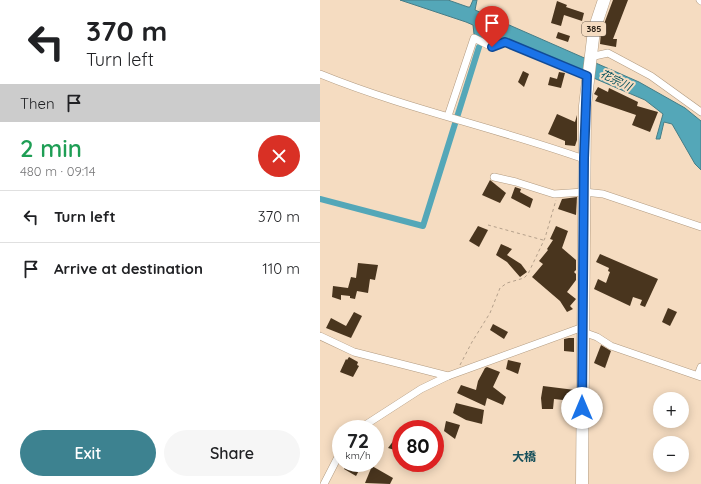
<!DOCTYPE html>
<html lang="en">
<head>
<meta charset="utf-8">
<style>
	:root { --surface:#fff; --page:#f6f6f6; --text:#202124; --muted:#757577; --line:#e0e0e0; --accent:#3d8290 }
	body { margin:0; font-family:Quicksand,"Noto Sans JP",sans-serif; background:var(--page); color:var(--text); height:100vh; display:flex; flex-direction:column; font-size:15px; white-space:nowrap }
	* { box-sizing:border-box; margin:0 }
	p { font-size:13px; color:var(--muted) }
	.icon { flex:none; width:22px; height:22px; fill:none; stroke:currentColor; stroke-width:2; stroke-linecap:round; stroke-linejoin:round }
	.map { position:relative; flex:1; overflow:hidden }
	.details { display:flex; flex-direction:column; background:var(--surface); width:320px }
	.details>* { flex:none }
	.top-card { background:#fff; color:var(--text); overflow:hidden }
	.buttons { position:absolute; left:333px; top:392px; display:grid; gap:8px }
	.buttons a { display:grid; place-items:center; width:36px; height:36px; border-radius:50%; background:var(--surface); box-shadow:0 2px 10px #0003; font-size:20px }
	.speed { position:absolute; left:12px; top:420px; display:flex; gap:8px; font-size:20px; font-weight:700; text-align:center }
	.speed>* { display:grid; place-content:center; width:52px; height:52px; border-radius:50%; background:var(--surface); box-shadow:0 2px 10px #0003; line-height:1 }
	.speed small { font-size:10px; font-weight:400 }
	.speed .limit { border:6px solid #d22; background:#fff; color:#111 }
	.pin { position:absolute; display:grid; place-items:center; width:34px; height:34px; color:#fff; margin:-41px -17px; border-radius:50% 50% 50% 0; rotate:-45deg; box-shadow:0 0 4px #0007 }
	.pin .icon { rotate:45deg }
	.me { position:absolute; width:44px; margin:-22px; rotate:0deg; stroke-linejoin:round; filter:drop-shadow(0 0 3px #0008) }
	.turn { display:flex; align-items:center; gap:14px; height:84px; padding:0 20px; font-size:18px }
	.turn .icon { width:52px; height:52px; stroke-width:2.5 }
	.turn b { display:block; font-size:28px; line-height:34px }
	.then { display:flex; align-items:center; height:38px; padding:0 20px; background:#0003; gap:8px; font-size:15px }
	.round { display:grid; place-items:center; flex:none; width:42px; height:42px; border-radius:21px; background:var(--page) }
	.head { display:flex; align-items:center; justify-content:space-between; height:68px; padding:0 20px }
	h1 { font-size:24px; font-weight:600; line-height:30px; color:#1e9e55 }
	.primary-button { display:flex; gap:8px; margin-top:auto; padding:8px 20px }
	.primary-button a { flex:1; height:46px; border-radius:24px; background:var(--accent); color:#fff; font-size:16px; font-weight:600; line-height:46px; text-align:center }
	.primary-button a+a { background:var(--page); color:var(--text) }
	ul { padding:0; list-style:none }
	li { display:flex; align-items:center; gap:12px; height:52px; padding:0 20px; border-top:1px solid var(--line) }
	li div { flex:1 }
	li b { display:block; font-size:15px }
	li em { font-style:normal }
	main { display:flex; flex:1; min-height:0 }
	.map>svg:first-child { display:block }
	.water { fill:#54a7b8; stroke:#467d86 }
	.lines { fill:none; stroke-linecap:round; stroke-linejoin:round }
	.canal { stroke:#54a7b8; stroke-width:6 }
	.building { fill:#49351e }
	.street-casing { stroke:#b29b81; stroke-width:8 }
	.highway-casing { stroke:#b29b81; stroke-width:13 }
	.path { stroke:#b4a08b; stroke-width:1; stroke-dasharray:3 3; stroke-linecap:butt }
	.street { stroke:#fff; stroke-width:7 }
	.highway { stroke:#fff; stroke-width:12 }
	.route-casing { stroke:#114b97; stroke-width:10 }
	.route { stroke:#1a73e8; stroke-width:7 }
	.labels { text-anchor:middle; stroke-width:4; stroke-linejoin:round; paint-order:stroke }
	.shield { fill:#f5dcc1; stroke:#635546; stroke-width:1 }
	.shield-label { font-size:9px; font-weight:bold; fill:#241b11 }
	.water-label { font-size:11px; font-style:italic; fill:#004f5b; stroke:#f5dcc1 }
	.quarter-label { font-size:12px; font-weight:bold; fill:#17505b; stroke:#f5dcc1 }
</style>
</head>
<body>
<main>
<section class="details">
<div class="top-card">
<div class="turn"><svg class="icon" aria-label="left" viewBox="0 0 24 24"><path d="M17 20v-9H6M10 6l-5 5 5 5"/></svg><div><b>370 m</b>Turn left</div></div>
<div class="then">Then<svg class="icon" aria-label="arrive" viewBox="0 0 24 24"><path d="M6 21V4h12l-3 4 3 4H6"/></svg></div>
</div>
<div class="head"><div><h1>2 min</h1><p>480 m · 09:14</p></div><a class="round" style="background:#d93025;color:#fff"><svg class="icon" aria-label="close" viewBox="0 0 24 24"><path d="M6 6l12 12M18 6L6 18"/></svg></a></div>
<ul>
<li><svg class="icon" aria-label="left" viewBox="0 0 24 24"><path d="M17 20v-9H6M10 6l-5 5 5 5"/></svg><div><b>Turn left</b></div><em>370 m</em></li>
<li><svg class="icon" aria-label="arrive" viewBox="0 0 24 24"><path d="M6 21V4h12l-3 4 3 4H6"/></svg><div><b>Arrive at destination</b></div><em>110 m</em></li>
</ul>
<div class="primary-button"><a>Exit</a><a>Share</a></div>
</section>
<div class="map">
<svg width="381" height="484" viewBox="0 0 381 484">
	<rect width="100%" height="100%" fill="#f5dcc1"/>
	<!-- water -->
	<path class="water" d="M 80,0 L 128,0 L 148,7 L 150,7 L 153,0 L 157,0 L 155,10 L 319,82 L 365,108 L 381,121 L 381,170 L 375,164 L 352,124 L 344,122 L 340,139 L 336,139 L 343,114 L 325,100 L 185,40 L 174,45 L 154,34 L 153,25 L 146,22 Z"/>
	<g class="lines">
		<!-- canal -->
		<path class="canal" d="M 0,199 L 103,226 L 159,47"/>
	</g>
	<!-- building -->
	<g class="building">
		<path d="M 293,0 L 308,0 L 293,39 L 297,39 L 296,47 L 280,44 L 281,32 Z"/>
		<path d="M 237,1 L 247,5 L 246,7 L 264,13 L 262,21 L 244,15 L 241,26 L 231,23 Z"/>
		<path d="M 238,32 L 250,36 L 248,42 L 236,38 Z"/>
		<path d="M 203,71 L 209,74 L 204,87 L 198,82 Z"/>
		<path d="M 239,72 L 245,73 L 241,88 L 228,85 L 230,77 L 237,79 Z"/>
		<path d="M 278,87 L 288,92 L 289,88 L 318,102 L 317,106 L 338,112 L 330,132 L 312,125 L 316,115 L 275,101 L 278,96 L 274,94 Z"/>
		<path d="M 237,114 L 255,122 L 257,115 L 257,140 L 255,146 L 245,145 L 245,141 L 228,134 Z"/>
		<path d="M 170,180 L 186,193 L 180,203 L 162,195 Z"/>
		<path d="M 195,187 L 201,189 L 200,192 L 213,199 L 210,208 L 191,198 Z"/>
		<path d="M 257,197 L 256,215 L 238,209 L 242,199 Z"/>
		<path d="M 158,226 L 168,230 L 159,247 L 149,241 Z"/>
		<path d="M 236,226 L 248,231 L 242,248 L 256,260 L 256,270 L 254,272 L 256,274 L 256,280 L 247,292 L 256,299 L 250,306 L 253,309 L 247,312 L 240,301 L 212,277 L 223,264 L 219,261 L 228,250 L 227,249 L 233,240 L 230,239 Z"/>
		<path d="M 181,244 L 192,249 L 187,255 L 201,264 L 207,272 L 200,277 L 187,262 L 176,255 Z"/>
		<path d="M 280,254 L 338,279 L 325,307 L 320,305 L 322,300 L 313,297 L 310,306 L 274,289 L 278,279 L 286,283 L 290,272 L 288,271 L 289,268 L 276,262 Z"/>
		<path d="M 38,263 L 58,265 L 55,280 L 50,279 L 48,293 L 37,291 L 35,299 L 30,298 L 30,296 L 21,295 L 21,300 L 12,297 L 13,286 L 28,288 L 31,277 L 36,278 Z"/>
		<path d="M 348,308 L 357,312 L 350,326 L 342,322 Z"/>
		<path d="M 34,312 L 42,316 L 31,338 L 6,328 L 11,318 L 26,326 Z"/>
		<path d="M 173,324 L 188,332 L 184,339 L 170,330 Z"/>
		<path d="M 249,338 L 254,338 L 254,352 L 244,351 L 244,339 Z"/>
		<path d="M 281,345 L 291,351 L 285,368 L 274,363 Z"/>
		<path d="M 29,357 L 38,362 L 37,365 L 39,366 L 33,377 L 20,372 L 26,359 L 27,360 Z"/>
		<path d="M 188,360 L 201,363 L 198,374 L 186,369 Z"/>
		<path d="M 167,367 L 180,372 L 173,387 L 186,397 L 183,405 L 167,398 L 165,406 L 137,393 L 141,385 L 156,390 L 158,381 L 165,368 Z"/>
		<path d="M 223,386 L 255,390 L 255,409 L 243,407 L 243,400 L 234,399 L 233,409 L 222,409 L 221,398 Z"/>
		<path d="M 136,403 L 164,410 L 162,424 L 146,420 L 133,413 Z"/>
		<path d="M 126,421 L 140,425 L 135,439 L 124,431 Z"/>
		<path d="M 74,440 L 81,442 L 81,452 L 68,448 Z"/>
		<path d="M 26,463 L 43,463 L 36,476 L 24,469 Z"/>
		<path d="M 52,466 L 73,478 L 70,484 L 45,483 Z"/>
	</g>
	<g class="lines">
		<!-- street casing -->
		<g class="street-casing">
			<g id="street">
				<path d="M 380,0 L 381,1"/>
				<path d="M 270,57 L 288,53 L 331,76 L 381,112"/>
				<path d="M 0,74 C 86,109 177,128 264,159"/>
				<path d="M 128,116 L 154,38 L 172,47 L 185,42 L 267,76"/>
				<path d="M 174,177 L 196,182 L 234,194 L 264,192 L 283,194 L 381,227"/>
				<path d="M 263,332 L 277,337 L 291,346 L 381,377"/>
				<path d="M 0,336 L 34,352 L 128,376"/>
				<path d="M 378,375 L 381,367"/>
				<path d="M 39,429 L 101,389 L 128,376 L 263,327"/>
				<path d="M 4,484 L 21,451"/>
			</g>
		</g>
		<!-- highway casing -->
		<g class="highway-casing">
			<path id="highway" d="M 262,484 L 265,106 L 274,30 L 284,0"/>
		</g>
		<!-- path -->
		<g class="path">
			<path d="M 168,225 L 223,240"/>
			<path d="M 140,365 L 152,342 L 170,313 L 180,288 L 187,283 L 204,278 L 208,274 L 225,238 L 236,200"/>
		</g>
		<!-- street -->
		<use href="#street" class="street"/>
		<!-- highway -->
		<use href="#highway" class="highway"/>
	</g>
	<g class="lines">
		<!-- route casing -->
		<g class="route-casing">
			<path id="route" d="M 172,47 L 185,42 L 267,76 L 264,158 L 262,408"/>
		</g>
		<!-- route -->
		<use href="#route" class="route"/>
	</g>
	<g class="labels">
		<!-- shield labels -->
		<rect class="shield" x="262" y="22" width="24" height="14" rx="3"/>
		<g class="shield-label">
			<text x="274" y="32">385</text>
		</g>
		<!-- water labels -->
		<g class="water-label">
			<text transform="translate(296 80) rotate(26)" y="4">花宗川</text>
		</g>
		<!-- quarter labels -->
		<g class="quarter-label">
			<text x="204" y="461">大橋</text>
		</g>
	</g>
</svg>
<div class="buttons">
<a>+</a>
<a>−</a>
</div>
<div class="speed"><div>72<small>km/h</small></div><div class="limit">80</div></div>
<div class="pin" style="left:172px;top:47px;background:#d93025"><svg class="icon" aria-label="arrive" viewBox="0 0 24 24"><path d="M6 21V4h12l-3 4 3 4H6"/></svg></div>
<svg class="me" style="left:262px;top:408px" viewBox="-20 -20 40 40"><circle r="19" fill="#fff"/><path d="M0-13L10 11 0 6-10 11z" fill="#1a73e8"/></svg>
</div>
</main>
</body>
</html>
